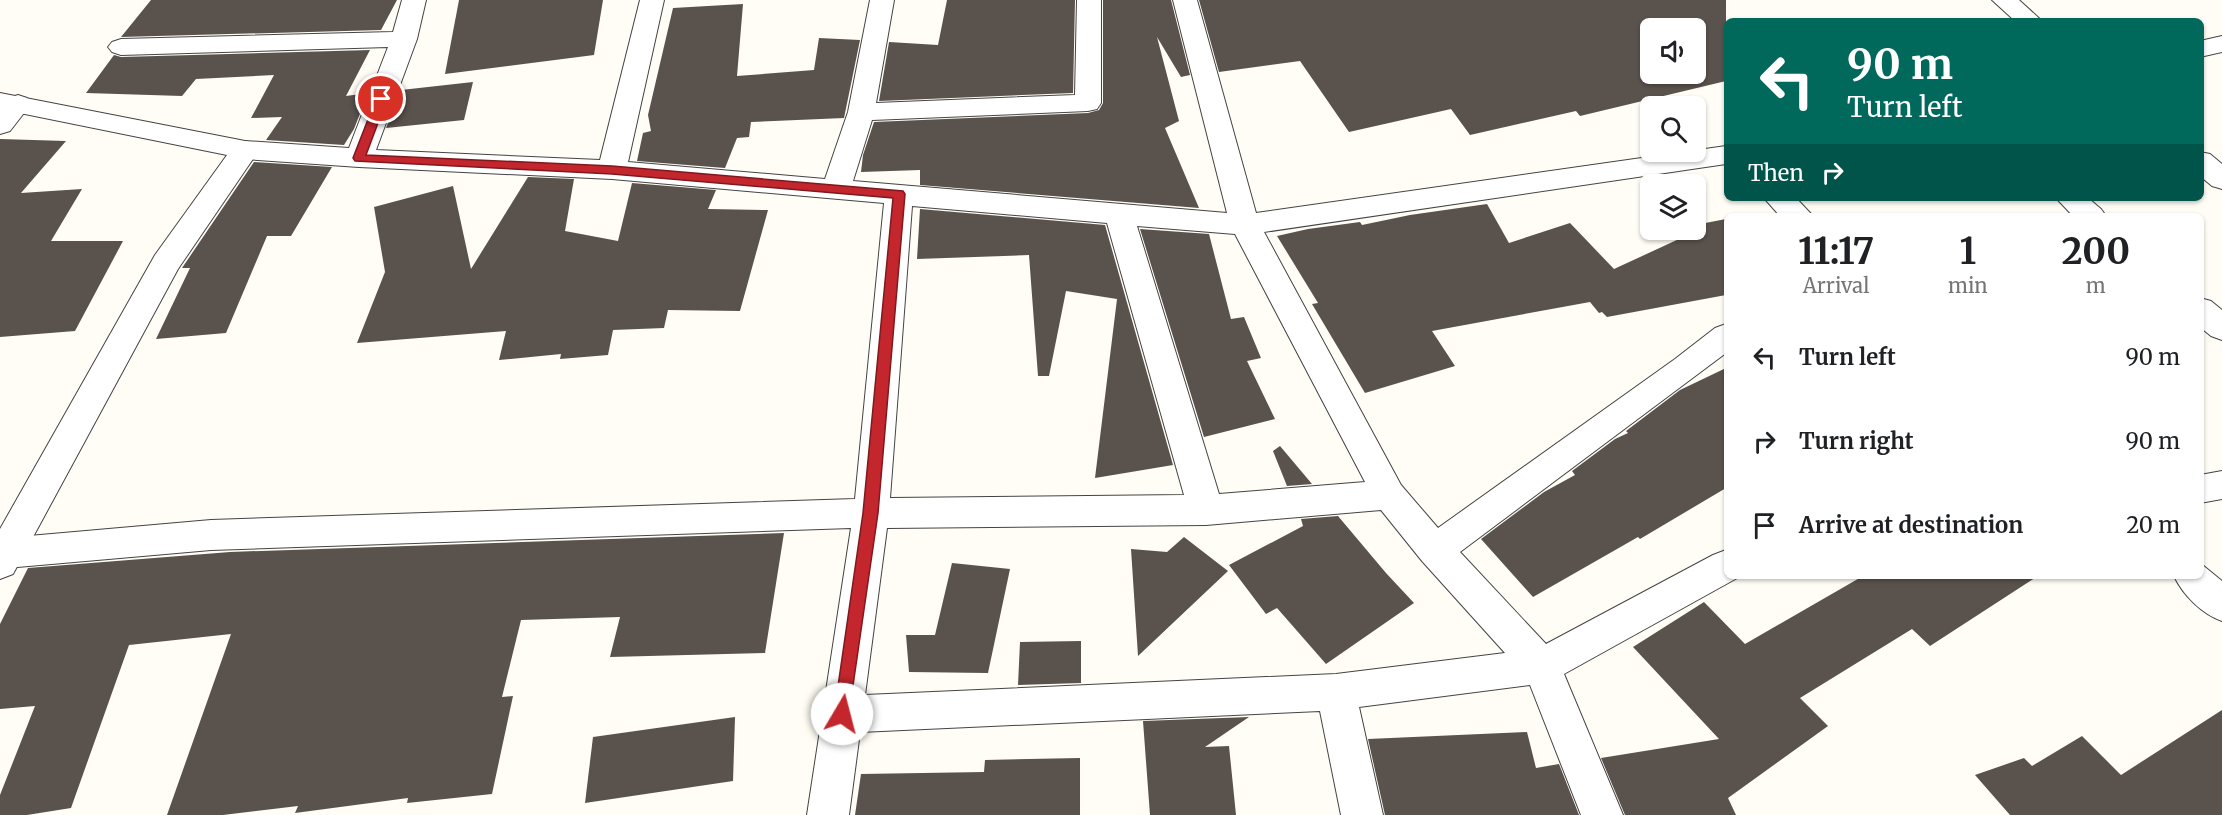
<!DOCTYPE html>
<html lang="en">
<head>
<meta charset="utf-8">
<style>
	:root { --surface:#fff; --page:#f6f6f6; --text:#202124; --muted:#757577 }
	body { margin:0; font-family:Merriweather,serif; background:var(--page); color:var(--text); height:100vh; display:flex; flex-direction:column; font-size:22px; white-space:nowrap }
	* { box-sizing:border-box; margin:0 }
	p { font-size:20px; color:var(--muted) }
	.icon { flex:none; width:33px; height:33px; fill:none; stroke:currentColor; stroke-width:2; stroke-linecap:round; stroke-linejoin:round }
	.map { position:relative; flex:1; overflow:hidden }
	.side { position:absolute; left:1724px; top:213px; width:480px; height:366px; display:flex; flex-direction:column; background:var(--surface); border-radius:9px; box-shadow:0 2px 4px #0004 }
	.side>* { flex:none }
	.banner { position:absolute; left:1724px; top:18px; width:480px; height:183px; border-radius:9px; box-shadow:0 2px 4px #0004; background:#00695c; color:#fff; overflow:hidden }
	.fabs { position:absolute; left:1640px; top:18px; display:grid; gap:12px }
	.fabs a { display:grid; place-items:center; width:66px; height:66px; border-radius:9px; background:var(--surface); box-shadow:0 2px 4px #0004; font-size:30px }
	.pin { position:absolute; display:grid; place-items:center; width:51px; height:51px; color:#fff; margin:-26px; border:3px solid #fff; border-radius:50%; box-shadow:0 2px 6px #0007 }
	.me { position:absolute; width:66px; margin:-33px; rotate:8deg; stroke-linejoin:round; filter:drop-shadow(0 0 4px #0008) }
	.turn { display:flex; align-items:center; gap:21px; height:126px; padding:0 24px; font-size:27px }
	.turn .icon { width:78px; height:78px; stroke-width:2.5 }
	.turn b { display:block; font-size:42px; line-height:51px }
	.then { display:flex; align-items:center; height:57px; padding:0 24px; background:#0003; gap:12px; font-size:22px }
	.eta { display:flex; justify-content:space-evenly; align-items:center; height:102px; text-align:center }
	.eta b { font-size:36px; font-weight:700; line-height:42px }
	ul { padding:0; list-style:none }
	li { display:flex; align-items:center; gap:18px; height:84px; padding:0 24px }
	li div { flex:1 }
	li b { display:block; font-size:22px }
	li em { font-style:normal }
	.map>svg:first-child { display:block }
	.building { fill:#5a524d; fill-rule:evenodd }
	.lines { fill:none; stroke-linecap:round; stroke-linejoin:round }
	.minor-casing { stroke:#444; stroke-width:2 }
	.tertiary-casing { stroke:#444; stroke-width:2 }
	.minor { fill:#fff; fill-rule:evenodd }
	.tertiary { fill:#fff; fill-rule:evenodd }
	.route { fill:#c4262e; stroke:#7f191e; stroke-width:1.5 }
</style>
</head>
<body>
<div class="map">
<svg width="2222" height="815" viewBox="0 0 2222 815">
	<rect width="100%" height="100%" fill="#fffdf5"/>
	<!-- building -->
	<g class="building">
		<path d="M 151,0 L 397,0 L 381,30 L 121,37 Z"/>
		<path d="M 459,0 L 603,0 L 594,55 L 445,74 Z"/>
		<path d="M 947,0 L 1075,0 L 1073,93 L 879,101 L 889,42 L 938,45 Z"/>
		<path d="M 1103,0 L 1171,0 L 1190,75 L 1181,77 L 1157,37 L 1179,121 L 1165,128 L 1199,208 L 920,185 L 920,170 L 861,172 L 863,155 L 874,122 L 1088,113 L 1099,110 L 1103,103 Z"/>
		<path d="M 1199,0 L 1726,0 L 1726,81 L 1580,116 L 1576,111 L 1470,135 L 1451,109 L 1349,132 L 1300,61 L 1219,72 ZM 1650,28 L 1695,28 L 1695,74 L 1650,74 Z"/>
		<path d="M 743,4 L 737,76 L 814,70 L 819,38 L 860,40 L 844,118 L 751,122 L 749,137 L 737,138 L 725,168 L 637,161 L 643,133 L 651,131 L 648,115 L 673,8 Z"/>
		<path d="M 370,50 L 346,96 L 368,93 L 354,129 L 344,145 L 266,140 L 282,117 L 251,118 L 274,75 L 196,79 L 182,96 L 86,93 L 114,55 L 121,57 Z"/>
		<path d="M 473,82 L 464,120 L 386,128 L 401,90 Z"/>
		<path d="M 0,139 L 66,141 L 21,193 L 82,189 L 51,241 L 123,241 L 75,331 L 0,337 Z"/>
		<path d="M 254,162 L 332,167 L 291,236 L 267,236 L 226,333 L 156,339 L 190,268 L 182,268 Z"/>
		<path d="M 528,177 L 574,179 L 565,231 L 618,241 L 632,183 L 716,190 L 708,209 L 768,210 L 740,311 L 668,310 L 664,328 L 613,330 L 608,355 L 560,359 L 561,354 L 499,360 L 506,331 L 357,343 L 385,272 L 374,207 L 453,186 L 471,269 Z"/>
		<path d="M 1487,204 L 1509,243 L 1570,223 L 1614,269 L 1679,239 L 1672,230 L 1695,230 L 1695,225 L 1726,219 L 1726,295 L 1607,317 L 1602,312 L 1599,313 L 1590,302 L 1432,331 L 1455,366 L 1365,393 L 1312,304 L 1318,303 L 1277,236 L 1308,229 L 1360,222 L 1362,225 L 1410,215 Z"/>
		<path d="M 920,209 L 1105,225 L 1173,465 L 1095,478 L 1117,299 L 1066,291 L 1049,376 L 1038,376 L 1029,255 L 917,259 Z"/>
		<path d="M 1140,229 L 1209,234 L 1231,319 L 1244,317 L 1261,358 L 1247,361 L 1275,419 L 1204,437 Z"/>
		<path d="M 1726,368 L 1726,488 L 1640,539 L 1638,537 L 1533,597 L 1481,539 L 1544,492 L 1575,475 L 1572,471 L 1615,439 L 1628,433 L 1626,431 L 1680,390 Z"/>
		<path d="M 1280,446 L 1312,484 L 1287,486 L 1273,451 Z"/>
		<path d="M 1338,516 L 1386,573 L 1414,603 L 1326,664 L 1277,608 L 1266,614 L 1229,565 L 1303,526 L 1301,519 Z"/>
		<path d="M 784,533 L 765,653 L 610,657 L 620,617 L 521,620 L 502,697 L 513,696 L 492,794 L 407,803 L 408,798 L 295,813 L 298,806 L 223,815 L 167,815 L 231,634 L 129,645 L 71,808 L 27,815 L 0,815 L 0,795 L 35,706 L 0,709 L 0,624 L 28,568 L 230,552 Z"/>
		<path d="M 1184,537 L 1228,571 L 1138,656 L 1131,549 L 1167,552 Z"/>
		<path d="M 952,563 L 1010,569 L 988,673 L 909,672 L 906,635 L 935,635 Z"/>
		<path d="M 1863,576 L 2038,576 L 1930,646 L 1912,629 L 1800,698 L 1828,726 L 1728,798 L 1736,815 L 1625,815 L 1601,758 L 1719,739 L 1633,647 L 1704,602 L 1745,644 Z"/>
		<path d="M 1081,641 L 1081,683 L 1018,685 L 1020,642 Z"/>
		<path d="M 2222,710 L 2222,815 L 2010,815 L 1975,775 L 2024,758 L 2032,766 L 2082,736 L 2121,775 Z"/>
		<path d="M 735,717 L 733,781 L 585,803 L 593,737 Z"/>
		<path d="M 1249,717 L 1205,747 L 1229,746 L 1236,815 L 1150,815 L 1143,721 Z"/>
		<path d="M 1527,732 L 1536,768 L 1559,764 L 1579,815 L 1385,815 L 1368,739 Z"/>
		<path d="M 1080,758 L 1080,815 L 855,815 L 861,774 L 984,772 L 985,760 Z"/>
	</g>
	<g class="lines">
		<!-- minor casing -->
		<g class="minor-casing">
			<g id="minor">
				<path d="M 402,0 L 426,0 L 417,39 L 376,150 L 600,160 L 640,0 L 664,0 L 628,162 L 825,179 L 848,112 L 870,0 L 894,0 L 876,103 L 1075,95 L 1077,0 L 1101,0 L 1101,103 L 1097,109 L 1088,111 L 872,120 L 853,181 L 1227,213 L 1173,0 L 1197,0 L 1256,213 L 1726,146 L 1726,164 L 1264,232 L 1401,485 L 1438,528 L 1675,359 L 1715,328 L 1726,324 L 1726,353 L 1460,552 L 1546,644 L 1713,555 L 1726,550 L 1726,576 L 1739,577 L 1564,674 L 1623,815 L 1581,815 L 1530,685 L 1359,707 L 1383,815 L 1341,815 L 1320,711 L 860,732 L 849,815 L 807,815 L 851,528 L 211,550 L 6,568 L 0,566 L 0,540 L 6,538 L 211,520 L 855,499 L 884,203 L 612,179 L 359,167 L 245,159 L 235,156 L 231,150 L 235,144 L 245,141 L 349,148 L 388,47 L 121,55 L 112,52 L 108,47 L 112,42 L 121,39 L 393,32 ZM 912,206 L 1107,223 L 1184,495 L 890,498 ZM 1137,226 L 1235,234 L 1365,482 L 1219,494 ZM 1381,510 L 1422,561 L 1505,653 L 1336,674 L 865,695 L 887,528 L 1206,525 Z"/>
				<path d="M 1992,0 L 2019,0 L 2042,21 L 2015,21 Z"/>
				<path d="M 2222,36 L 2222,52 L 2200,57 L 2200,41 Z"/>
				<path d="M 18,95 L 27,98 L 31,104 L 10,131 L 0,134 L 0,108 L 9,98 Z"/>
				<path d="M 2200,152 L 2210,154 L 2222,164 L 2222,189 L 2212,186 L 2200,176 Z"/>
				<path d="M 1764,198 L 1796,198 L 1813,216 L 1780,216 Z"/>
				<path d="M 2056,198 L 2088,198 L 2101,209 L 2106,216 L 2073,216 Z"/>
				<path d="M 2200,298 L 2211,301 L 2222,310 L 2222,340 L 2211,336 L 2200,327 Z"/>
				<path d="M 2222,471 L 2222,499 L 2200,503 L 2200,475 Z"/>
				<path d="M 2200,563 L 2222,581 L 2222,621 C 2202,614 2183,595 2174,576 L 2200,576 Z"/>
			</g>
		</g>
		<!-- tertiary casing -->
		<g class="tertiary-casing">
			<path id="tertiary" d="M 0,93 L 245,141 L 255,144 L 259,150 L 178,269 L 13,574 L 0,579 L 0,529 L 155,255 L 227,155 L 0,109 Z"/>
		</g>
		<!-- minor -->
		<use href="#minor" class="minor"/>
		<!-- tertiary -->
		<use href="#tertiary" class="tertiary"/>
	</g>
	<!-- route -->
	<path class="route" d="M 381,95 L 387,99 L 366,155 L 612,166 L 903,191 L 905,194 L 878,513 L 848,720 L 842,722 L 836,720 L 834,714 L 863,513 L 893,198 L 612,174 L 355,161 L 353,158 L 376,99 Z"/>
</svg>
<div class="fabs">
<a><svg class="icon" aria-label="sound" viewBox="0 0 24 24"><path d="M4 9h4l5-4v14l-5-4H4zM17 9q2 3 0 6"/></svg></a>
<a><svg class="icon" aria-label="search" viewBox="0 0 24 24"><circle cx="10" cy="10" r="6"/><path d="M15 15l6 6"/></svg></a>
<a><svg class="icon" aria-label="layers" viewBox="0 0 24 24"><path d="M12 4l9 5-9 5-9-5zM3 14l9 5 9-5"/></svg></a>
</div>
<div class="pin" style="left:381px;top:99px;background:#d93025"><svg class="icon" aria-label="arrive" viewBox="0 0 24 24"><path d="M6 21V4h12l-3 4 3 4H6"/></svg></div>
<svg class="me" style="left:842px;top:714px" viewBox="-20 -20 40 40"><circle r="19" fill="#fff"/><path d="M0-13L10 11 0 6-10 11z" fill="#c4262e"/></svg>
<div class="banner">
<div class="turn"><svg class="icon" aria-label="left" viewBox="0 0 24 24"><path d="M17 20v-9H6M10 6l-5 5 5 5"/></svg><div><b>90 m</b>Turn left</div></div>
<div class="then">Then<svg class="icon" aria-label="right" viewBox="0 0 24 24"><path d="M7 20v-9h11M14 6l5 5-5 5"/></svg></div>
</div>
<section class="side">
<div class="eta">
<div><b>11:17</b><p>Arrival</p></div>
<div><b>1</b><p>min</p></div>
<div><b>200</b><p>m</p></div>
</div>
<ul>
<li><svg class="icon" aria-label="left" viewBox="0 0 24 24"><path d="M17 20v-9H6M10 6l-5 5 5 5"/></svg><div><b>Turn left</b></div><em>90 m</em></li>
<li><svg class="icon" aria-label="right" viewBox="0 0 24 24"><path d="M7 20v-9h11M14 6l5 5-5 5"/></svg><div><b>Turn right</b></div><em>90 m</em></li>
<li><svg class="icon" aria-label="arrive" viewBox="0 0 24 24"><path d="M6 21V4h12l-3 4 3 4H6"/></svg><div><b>Arrive at destination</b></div><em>20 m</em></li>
</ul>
</section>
</div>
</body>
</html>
